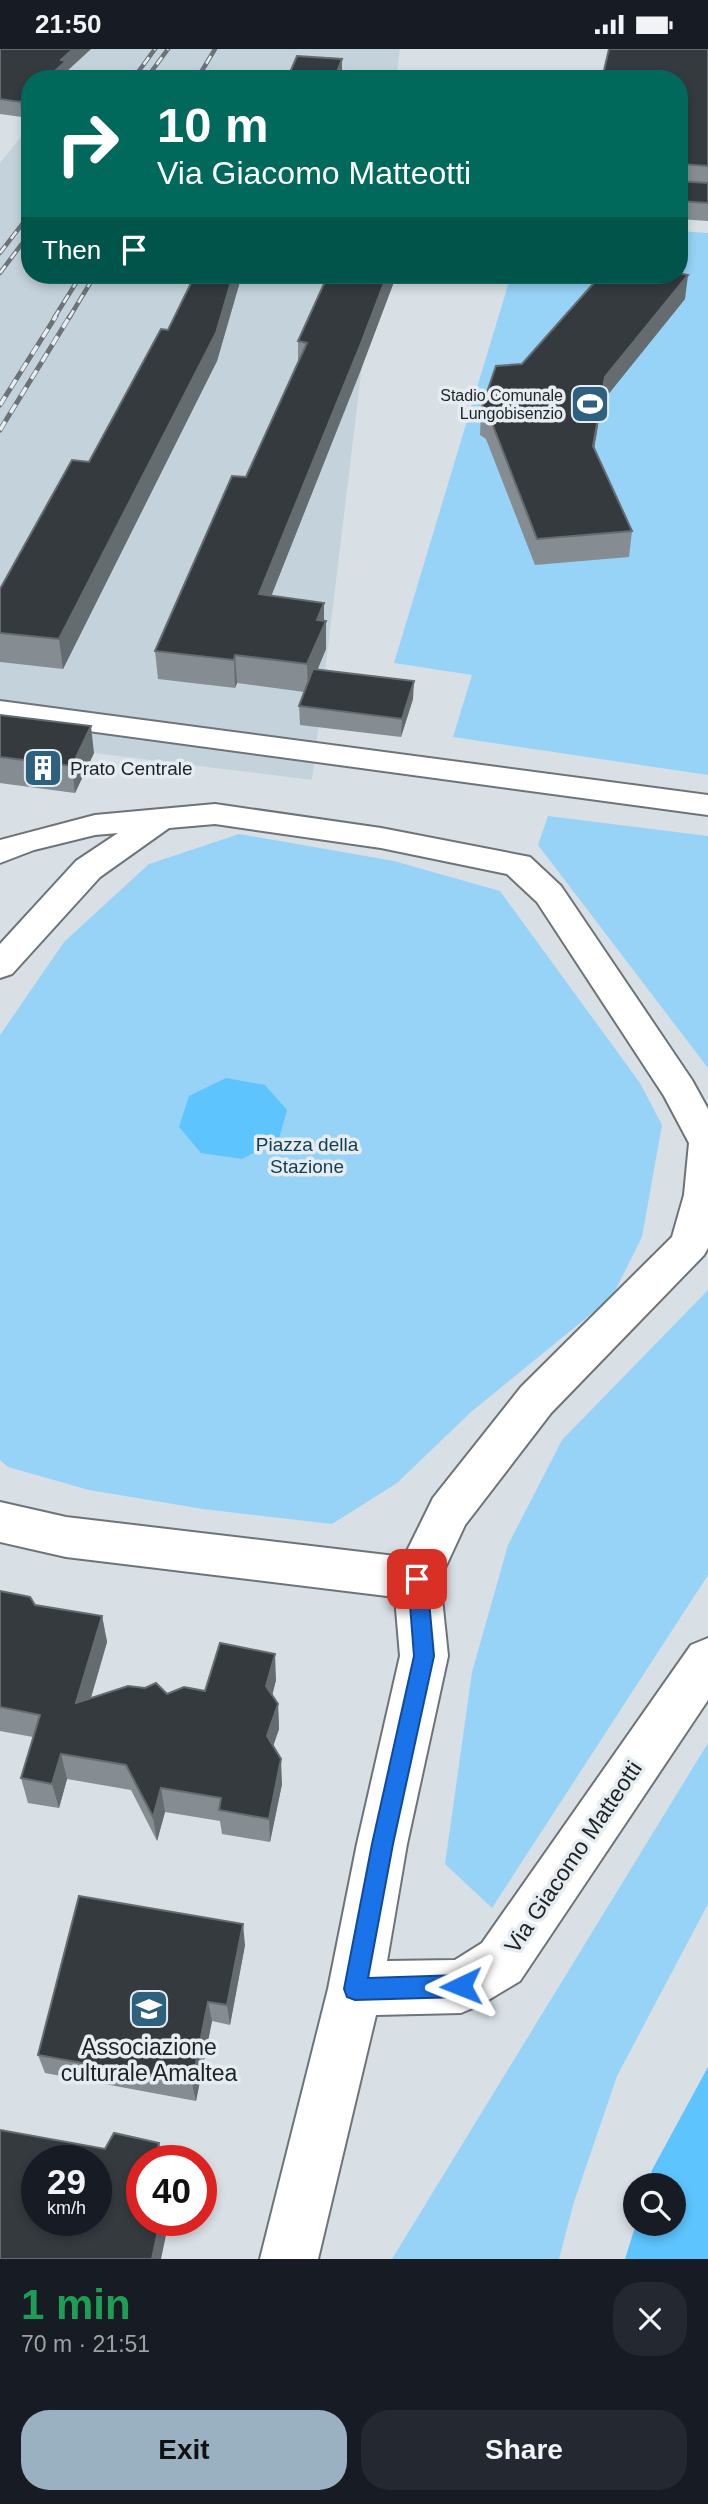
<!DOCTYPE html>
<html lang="en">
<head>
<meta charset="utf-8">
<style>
	:root { --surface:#171b24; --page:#242831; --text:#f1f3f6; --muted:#9ea1a6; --accent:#99b1c0 }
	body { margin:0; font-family:Arial,sans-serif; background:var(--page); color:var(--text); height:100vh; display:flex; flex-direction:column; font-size:26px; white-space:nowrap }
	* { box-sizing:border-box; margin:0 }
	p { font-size:23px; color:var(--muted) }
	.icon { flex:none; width:38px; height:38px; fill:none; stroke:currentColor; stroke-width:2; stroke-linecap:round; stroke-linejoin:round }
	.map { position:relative; height:2210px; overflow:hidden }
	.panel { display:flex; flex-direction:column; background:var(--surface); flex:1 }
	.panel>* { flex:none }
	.banner { position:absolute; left:21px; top:21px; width:667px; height:214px; border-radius:28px; box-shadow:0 4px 10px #0003; background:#00695c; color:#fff; overflow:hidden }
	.controls { position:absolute; left:623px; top:2124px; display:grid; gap:14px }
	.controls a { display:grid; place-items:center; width:63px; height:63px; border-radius:50%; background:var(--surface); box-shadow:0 4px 10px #0003; font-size:35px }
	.speed { position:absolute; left:21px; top:2096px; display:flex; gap:14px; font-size:35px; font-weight:700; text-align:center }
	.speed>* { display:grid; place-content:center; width:91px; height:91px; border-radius:50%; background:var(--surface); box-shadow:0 4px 10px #0003; line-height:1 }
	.speed small { font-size:18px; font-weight:400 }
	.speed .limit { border:10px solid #d22; background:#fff; color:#111 }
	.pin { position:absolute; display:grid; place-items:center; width:60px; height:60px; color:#fff; margin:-30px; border-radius:14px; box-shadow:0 4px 10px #0006 }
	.me { position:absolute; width:77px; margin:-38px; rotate:268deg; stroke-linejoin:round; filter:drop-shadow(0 0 5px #0008) }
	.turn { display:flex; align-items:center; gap:24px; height:147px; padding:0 21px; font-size:32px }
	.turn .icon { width:91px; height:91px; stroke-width:2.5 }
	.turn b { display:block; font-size:49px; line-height:60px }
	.then { display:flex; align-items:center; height:66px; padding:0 21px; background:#0003; gap:14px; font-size:26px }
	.round { display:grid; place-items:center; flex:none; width:74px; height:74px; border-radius:28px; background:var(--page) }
	.summary { display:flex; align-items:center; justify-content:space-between; height:119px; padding:0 21px }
	h1 { font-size:42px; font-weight:800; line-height:52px; color:#1e9e55 }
	.action { display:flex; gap:14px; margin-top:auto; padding:14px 21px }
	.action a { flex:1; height:80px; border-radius:28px; background:var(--accent); color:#111; font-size:28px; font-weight:800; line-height:80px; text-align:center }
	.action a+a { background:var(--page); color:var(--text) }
	.status { display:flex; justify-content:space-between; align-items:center; height:49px; padding:0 35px; background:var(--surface); direction:ltr }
	.status svg { height:19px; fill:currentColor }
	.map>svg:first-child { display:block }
	.built { fill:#c4d3db }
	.green { fill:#97d3f7 }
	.water { fill:#5dc4fd }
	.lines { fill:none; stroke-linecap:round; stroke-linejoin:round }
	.minor-casing { stroke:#6d7479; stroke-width:4 }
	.minor { fill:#fff; fill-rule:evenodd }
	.rail-far1-casing { stroke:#6d7276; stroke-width:4.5 }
	.rail-casing { stroke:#6d7276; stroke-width:5 }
	.rail-far1 { stroke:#e5edf2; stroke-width:2.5; stroke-dasharray:9; stroke-linecap:butt }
	.rail { stroke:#e5edf2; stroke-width:3.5; stroke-dasharray:10; stroke-linecap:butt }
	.wall { fill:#868d92 }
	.shaded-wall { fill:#656c70 }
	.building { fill:#343a3e; stroke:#656c70; stroke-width:2; fill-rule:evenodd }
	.route { fill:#1a73e8; stroke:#114b97; stroke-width:2 }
	.labels { text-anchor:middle; stroke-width:7; stroke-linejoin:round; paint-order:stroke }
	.far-poi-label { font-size:16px; fill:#1f2224; stroke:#e5edf2; text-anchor:end }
	.poi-label { font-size:19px; fill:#1f2224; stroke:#e5edf2; text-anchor:start }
	.park-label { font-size:19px; fill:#113e55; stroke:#e5edf2 }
	.near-street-label { font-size:23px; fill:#1f2224; stroke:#e5edf2 }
	.near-poi-label { font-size:23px; fill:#1f2224; stroke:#e5edf2 }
</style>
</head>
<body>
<div class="status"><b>21:50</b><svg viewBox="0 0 49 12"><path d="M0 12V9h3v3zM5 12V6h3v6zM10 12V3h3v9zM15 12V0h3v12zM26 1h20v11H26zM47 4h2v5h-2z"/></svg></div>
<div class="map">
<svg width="708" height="2210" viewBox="0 0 708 2210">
	<rect width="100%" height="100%" fill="#d8e0e5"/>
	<!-- built -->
	<g class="built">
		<path d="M 35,0 L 400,0 L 396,30 L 33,30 Z"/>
		<path d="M 30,65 L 30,226 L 373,226 L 312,731 L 94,704 L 75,744 L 0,734 L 0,114 L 28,79 Z"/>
	</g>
	<!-- green -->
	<g class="green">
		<path d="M 679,182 L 708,184 L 708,726 L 453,688 L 472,626 L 394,614 L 511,226 L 679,226 Z"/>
		<path d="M 548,767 L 708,787 L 708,1019 L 538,796 Z"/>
		<path d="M 239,785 L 394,812 L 500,842 L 640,1034 L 662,1076 L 642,1188 L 612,1248 L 471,1363 L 397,1434 L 332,1475 L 203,1460 L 89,1441 L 8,1418 L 0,1411 L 0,986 L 64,893 L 149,815 Z"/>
		<path d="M 708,1241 L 708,1526 L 492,1859 L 445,1815 L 472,1623 L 508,1496 L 562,1391 Z"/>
		<path d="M 708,1694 L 708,1855 L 617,2027 L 574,2153 L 559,2210 L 392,2210 Z"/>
	</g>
	<!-- water -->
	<g class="water">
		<path d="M 226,1029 L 265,1036 L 287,1061 L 279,1090 L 242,1110 L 201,1104 L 179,1078 L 189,1047 Z"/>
		<path d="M 708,2018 L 708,2210 L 625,2210 L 636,2175 L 674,2175 L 674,2137 L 648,2137 L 652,2121 Z"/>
	</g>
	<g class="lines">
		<!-- minor casing -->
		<g class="minor-casing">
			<g id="minor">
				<path d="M 0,652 L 708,746 L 708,766 L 0,670 Z"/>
				<path d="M 215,755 L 381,779 L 530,808 L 561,837 L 692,1031 L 708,1060 L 708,1199 L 704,1206 L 551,1364 L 465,1476 L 440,1530 L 448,1607 L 407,1795 L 387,1912 L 455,1911 L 482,1894 L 691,1596 L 708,1589 L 708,1651 L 520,1932 L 480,1956 L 461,1964 L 376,1966 L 318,2210 L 260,2210 L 328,1940 L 357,1795 L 400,1607 L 395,1548 L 66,1508 L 0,1493 L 0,1453 L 66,1468 L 404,1508 L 433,1449 L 521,1338 L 672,1188 L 684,1146 L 689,1094 L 664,1047 L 537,853 L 507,825 L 381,799 L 215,775 L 169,779 L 100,828 L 12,925 L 0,929 L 0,895 L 76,812 L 118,784 L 95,786 L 34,801 L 0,814 L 0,791 L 95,766 Z"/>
			</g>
		</g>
		<!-- minor -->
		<use href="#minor" class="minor"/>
		<!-- rail-far1 casing -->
		<g class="rail-far1-casing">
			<g id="rail-far1">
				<path d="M 133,30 L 155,0"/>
				<path d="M 146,30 L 168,0"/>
				<path d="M 197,30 L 215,0"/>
				<path d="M 0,204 L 30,165"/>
				<path d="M 0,224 L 30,184"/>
				<path d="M 54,269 L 81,226"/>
				<path d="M 69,269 L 95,226"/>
			</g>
		</g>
		<!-- rail casing -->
		<g class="rail-casing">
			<g id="rail">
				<path d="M 0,356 L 56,267"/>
				<path d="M 0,381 L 70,267"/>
			</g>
		</g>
		<!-- rail-far1 -->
		<use href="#rail-far1" class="rail-far1"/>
		<!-- rail -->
		<use href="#rail" class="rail"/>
	</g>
	<!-- wall -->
	<g class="wall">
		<path d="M 0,0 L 91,0 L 67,22 L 68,27 L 30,30 L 30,61 L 22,68 L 0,65 Z"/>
		<path d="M 708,0 L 708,172 L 679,170 L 679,30 Z"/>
		<path d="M 195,226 L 241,226 L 241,229 L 217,312 L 63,620 L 0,613 L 0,540 L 89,413 L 168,281 Z"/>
		<path d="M 395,230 L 360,323 L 271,547 L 326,572 L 326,600 L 317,621 L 413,650 L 401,688 L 300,676 L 299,657 L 304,643 L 237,634 L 235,639 L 158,630 L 155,602 L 246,428 L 298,313 L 298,292 Z"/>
		<path d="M 685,250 L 602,353 L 594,400 L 632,482 L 629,508 L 535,516 L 486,390 L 480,386 L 481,361 L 522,315 Z"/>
		<path d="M 0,666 L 94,704 L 75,744 L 0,734 Z"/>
		<path d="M 0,1542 L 35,1556 L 102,1567 L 107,1593 L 91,1649 L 205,1642 L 276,1631 L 272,1646 L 278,1655 L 279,1680 L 273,1698 L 282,1735 L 270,1793 L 222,1785 L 220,1772 L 165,1763 L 157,1792 L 131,1741 L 67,1730 L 59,1759 L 28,1754 L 21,1729 L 33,1688 L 0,1682 Z"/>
		<path d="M 245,1896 L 230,1976 L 212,1972 L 196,2052 L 45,2024 L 38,2006 Z"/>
	</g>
	<!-- shaded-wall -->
	<g class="shaded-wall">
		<path d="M 73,0 L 91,0 L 67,22 L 68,27 L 64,30 L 46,30 L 61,11 Z"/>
		<path d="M 342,10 L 342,30 L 334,30 Z"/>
		<path d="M 30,44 L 30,61 L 22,68 L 20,53 Z"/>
		<path d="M 233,226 L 241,226 L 241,229 L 217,312 L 63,620 L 59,590 Z"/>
		<path d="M 387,226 L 395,226 L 395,230 L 360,323 L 261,573 L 259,545 Z"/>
		<path d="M 688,226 L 685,250 L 602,353 L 590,423 L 593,397 L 605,328 Z"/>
		<path d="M 324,554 L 324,575 L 326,572 L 326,600 L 308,644 L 307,615 L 317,571 Z"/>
		<path d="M 235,606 L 237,634 L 235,639 L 234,611 Z"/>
		<path d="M 414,632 L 413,650 L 401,688 L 402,670 Z"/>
		<path d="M 91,677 L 94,704 L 75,744 L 72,717 Z"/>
		<path d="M 102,1567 L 107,1593 L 82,1679 L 76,1654 Z"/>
		<path d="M 275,1605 L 276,1631 L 268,1663 L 266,1637 Z"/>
		<path d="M 278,1655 L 279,1680 L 268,1711 L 267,1687 Z"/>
		<path d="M 61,1705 L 67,1730 L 59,1759 L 52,1735 Z"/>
		<path d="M 281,1710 L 282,1735 L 270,1793 L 269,1770 Z"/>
		<path d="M 161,1739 L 165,1763 L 157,1792 L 153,1768 Z"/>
		<path d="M 243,1875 L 245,1896 L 230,1976 L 227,1956 Z"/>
		<path d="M 208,1953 L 212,1972 L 196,2052 L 192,2034 Z"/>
		<path d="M 159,2094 L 164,2112 L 155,2112 Z"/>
		<path d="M 160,2172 L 169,2172 L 161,2210 L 152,2210 Z"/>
	</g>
	<!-- building -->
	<g class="building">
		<path d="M 0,0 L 73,0 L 61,11 L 66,12 L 46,30 L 30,30 L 30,44 L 20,53 L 0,50 Z"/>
		<path d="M 609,0 L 708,0 L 708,117 L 681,115 L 679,117 L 679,30 L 602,30 Z"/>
		<path d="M 297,7 L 342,10 L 334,30 L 287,30 Z"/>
		<path d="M 679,127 L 679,132 L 708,134 L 708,154 L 679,152 Z"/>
		<path d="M 679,224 L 688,226 L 605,328 L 593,397 L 632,482 L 537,490 L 488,364 L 481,361 L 496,317 L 522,315 L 601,226 L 679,226 Z"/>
		<path d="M 195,226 L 233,226 L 216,284 L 59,590 L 0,584 L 0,540 L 72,411 L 89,413 L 161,280 L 168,281 Z"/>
		<path d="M 328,226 L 347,227 L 348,226 L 387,226 L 360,297 L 259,545 L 324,554 L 317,571 L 326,572 L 307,615 L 235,606 L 234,611 L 155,602 L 232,427 L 246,428 L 307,294 L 298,292 Z"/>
		<path d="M 313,620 L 414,632 L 402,670 L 299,657 Z"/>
		<path d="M 0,666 L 91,677 L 72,717 L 0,708 Z"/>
		<path d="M 0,1542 L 30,1548 L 35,1556 L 102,1567 L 76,1654 L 128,1637 L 145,1639 L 156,1634 L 167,1645 L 184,1638 L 205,1642 L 220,1594 L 275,1605 L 266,1637 L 278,1655 L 267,1687 L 281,1710 L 269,1770 L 219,1761 L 221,1749 L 161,1739 L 153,1768 L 126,1716 L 61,1705 L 52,1735 L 21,1729 L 40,1666 L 0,1658 Z"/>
		<path d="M 79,1847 L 243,1875 L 227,1956 L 208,1953 L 192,2034 L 38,2006 Z"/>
		<path d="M 0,2081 L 105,2100 L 114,2084 L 159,2094 L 155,2112 L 142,2112 L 142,2172 L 160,2172 L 152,2210 L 0,2210 ZM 37,2112 L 96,2112 L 96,2172 L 37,2172 Z"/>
	</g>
	<!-- route -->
	<path class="route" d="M 417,1521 L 424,1524 L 427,1530 L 434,1607 L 393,1795 L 368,1929 L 461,1926 L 468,1929 L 472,1937 L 468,1945 L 461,1948 L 355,1951 L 347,1948 L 344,1940 L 372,1795 L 414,1607 L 408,1530 L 411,1524 Z"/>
	<!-- icons -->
	<defs>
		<g id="stadium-square" transform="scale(2.0125)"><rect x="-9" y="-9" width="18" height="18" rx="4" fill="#2d617e" stroke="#e5edf2"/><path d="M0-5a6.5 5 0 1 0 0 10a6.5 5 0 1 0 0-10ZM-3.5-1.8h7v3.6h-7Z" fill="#fff"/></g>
		<g id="building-square" transform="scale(2.0125)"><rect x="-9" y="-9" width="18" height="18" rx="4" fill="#2d617e" stroke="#e5edf2"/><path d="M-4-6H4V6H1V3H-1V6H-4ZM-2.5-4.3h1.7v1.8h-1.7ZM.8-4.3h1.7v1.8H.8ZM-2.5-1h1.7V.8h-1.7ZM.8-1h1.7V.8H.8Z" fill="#fff"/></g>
		<g id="school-square" transform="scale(2.0125)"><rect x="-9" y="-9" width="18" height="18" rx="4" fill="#2d617e" stroke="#e5edf2"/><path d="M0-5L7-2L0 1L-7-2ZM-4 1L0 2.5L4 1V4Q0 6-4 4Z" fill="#fff"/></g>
	</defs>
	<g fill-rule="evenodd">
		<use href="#stadium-square" x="590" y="355"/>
		<use href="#building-square" x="43" y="719"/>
		<use href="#school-square" x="149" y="1960"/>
	</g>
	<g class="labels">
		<!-- far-poi labels -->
		<g class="far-poi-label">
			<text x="563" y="352">Stadio Comunale<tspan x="563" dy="18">Lungobisenzio</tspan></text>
		</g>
		<!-- poi labels -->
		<g class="poi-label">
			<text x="70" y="726">Prato Centrale</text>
		</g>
		<!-- park labels -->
		<g class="park-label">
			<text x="307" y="1102">Piazza della<tspan x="307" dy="22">Stazione</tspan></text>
		</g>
		<!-- near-street labels -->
		<g class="near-street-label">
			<text transform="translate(573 1808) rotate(-56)" y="8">Via Giacomo Matteotti</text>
		</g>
		<!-- near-poi labels -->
		<g class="near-poi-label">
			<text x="149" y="2006">Associazione<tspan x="149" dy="26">culturale Amaltea</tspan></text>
		</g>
	</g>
</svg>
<div class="controls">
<a><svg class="icon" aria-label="search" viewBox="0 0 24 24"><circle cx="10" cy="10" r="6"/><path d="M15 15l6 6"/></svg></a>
</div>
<div class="speed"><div>29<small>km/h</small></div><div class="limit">40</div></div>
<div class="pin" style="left:417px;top:1530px;background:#d93025"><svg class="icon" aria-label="arrive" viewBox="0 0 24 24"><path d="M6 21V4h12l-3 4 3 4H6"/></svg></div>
<svg class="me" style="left:461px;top:1937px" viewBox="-20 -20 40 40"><path d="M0-17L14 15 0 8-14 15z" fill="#1a73e8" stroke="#fff" stroke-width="4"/></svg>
<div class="banner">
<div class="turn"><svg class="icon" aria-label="right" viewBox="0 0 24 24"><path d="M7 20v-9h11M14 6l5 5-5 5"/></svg><div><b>10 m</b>Via Giacomo Matteotti</div></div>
<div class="then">Then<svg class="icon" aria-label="arrive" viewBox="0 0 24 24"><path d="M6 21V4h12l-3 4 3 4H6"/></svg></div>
</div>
</div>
<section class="panel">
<div class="summary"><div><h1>1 min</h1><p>70 m · 21:51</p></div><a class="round"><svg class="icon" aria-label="close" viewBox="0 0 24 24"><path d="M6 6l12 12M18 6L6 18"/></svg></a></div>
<div class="action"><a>Exit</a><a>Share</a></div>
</section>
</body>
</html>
